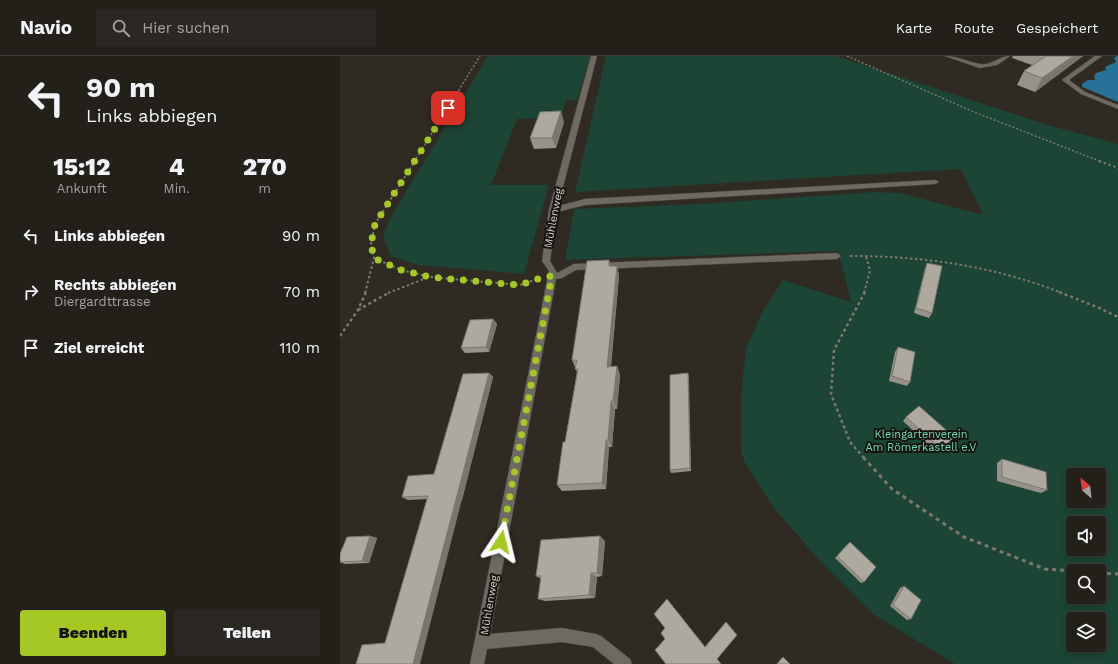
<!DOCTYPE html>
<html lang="de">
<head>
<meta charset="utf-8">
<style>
	:root { --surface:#23201a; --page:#2b2823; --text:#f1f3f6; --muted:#a3a3a2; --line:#403e39; --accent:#a5c822 }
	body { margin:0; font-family:"Work Sans",sans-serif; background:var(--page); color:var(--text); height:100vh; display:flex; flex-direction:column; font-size:15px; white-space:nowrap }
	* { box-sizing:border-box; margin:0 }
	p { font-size:13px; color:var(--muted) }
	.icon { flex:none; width:22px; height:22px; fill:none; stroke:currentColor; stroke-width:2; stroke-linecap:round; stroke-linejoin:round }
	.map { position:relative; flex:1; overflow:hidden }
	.side { display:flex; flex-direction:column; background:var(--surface); width:340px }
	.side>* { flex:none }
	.hud { background:#23201a; color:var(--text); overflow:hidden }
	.needle { width:26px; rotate:332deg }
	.buttons { position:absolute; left:726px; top:412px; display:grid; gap:8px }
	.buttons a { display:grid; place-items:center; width:40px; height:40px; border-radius:4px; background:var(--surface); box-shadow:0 2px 6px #0003,0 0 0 1px var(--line); font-size:20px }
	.pin { position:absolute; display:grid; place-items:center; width:34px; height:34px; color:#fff; margin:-17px; border-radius:8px; box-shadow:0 2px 6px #0006 }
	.me { position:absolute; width:44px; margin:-22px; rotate:10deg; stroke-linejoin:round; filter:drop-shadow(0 0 3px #0008) }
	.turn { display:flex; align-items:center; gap:14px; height:84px; padding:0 20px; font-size:18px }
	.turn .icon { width:52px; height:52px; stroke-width:2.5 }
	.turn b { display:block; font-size:28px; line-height:34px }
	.eta { display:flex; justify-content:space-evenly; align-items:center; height:68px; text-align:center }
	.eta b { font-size:24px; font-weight:800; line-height:28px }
	.action { display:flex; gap:8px; margin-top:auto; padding:8px 20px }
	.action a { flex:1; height:46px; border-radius:4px; background:var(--accent); color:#111; font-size:16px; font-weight:800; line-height:46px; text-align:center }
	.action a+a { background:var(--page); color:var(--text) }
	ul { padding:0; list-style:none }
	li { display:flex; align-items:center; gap:12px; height:56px; padding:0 20px }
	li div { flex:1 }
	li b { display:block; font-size:15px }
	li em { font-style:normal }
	header { display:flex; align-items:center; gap:24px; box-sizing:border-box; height:56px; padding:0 20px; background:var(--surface); border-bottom:1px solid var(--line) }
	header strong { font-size:19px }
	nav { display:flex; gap:22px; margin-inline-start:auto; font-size:14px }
	.search { width:280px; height:36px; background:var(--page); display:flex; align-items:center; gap:10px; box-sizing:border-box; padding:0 14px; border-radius:4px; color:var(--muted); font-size:15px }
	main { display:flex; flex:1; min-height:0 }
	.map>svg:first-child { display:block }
	.green { fill:#1b4534; fill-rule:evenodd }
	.water { fill:#277296 }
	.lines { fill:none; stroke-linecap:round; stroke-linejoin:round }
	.minor-casing { stroke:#4c4842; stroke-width:1 }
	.path-far3 { stroke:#7c7973; stroke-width:1.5; stroke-dasharray:2 2; stroke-linecap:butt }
	.path-far2 { stroke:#7c7973; stroke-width:2; stroke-dasharray:2.5 2.5; stroke-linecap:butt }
	.path-far1 { stroke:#7c7973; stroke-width:2.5; stroke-dasharray:3 3; stroke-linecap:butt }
	.path { stroke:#7c7973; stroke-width:3; stroke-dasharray:4 4; stroke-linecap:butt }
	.minor { fill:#6f6a61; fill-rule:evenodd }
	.wall { fill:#969189 }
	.shaded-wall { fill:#7a766f }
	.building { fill:#aea99f; stroke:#7a766f }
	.route { stroke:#a5c822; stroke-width:7; stroke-dasharray:0 12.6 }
	.labels { text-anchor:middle; stroke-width:4; stroke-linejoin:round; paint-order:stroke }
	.street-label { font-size:11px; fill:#d4d2cd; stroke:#151410 }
	.park-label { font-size:11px; fill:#6fddb0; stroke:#151410 }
</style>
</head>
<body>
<header>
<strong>Navio</strong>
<div class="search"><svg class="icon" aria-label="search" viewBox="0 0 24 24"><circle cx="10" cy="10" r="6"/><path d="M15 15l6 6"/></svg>Hier suchen</div>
<nav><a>Karte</a><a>Route</a><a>Gespeichert</a></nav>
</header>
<main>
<section class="side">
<div class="hud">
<div class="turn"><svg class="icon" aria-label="left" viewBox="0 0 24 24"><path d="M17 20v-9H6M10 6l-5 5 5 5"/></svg><div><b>90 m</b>Links abbiegen</div></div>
</div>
<div class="eta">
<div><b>15:12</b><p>Ankunft</p></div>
<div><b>4</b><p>Min.</p></div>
<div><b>270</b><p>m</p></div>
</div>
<ul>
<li><svg class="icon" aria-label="left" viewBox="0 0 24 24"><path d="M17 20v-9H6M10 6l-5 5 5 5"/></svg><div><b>Links abbiegen</b></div><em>90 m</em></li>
<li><svg class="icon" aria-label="right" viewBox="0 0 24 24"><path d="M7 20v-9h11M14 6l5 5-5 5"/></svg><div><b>Rechts abbiegen</b><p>Diergardttrasse</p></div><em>70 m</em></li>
<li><svg class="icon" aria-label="arrive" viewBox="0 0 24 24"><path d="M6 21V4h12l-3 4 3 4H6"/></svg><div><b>Ziel erreicht</b></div><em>110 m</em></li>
</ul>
<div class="action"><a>Beenden</a><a>Teilen</a></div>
</section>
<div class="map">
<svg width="778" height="608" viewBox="0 0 778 608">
	<rect width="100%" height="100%" fill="#2f2b23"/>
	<!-- green -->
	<g class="green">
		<path d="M 148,0 L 250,0 L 237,44 L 226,44 L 221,62 L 177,63 L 151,129 L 209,129 L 184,218 L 78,209 L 51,200 L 43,180 L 52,159 Z"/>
		<path d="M 266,0 L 496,0 L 708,69 L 778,88 L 778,608 L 615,608 L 533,558 L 480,505 L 433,451 L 404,405 L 401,394 L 401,340 L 406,292 L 424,253 L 443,224 L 511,246 L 498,195 L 225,204 L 234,153 L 360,148 L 535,136 L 560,137 L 643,159 L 621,113 L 235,136 ZM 733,419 L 759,419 L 759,445 L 733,445 ZM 733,467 L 759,467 L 759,493 L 733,493 ZM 733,515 L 759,515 L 759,541 L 733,541 ZM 733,563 L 759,563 L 759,589 L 733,589 Z"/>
	</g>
	<!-- water -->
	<path class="water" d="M 777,0 L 778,0 L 778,46 L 742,31 L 742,28 L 748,24 L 755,24 L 754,20 L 756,17 L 766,14 L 765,11 L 776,6 L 774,2 Z"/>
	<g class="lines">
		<!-- minor casing -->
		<g class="minor-casing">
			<g id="minor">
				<path d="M 251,0 L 257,0 L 218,150 L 245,143 L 595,124 L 599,126 L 595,128 L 245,149 L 217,156 L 210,205 L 217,217 L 234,208 L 497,197 L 501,200 L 497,203 L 236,214 L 222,222 L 216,223 L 150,578 L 222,572 L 256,578 L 261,580 L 290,603 L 292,608 L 274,608 L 253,591 L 222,586 L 147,593 L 144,608 L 130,608 L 209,215 L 202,205 L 209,154 Z"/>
				<path d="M 605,0 C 618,0 627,6 640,8 C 651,10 659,0 670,0 L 657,9 L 640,12 Z"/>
				<path d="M 755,0 L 762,0 L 729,24 L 745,36 L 778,49 L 778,53 L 741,38 L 722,24 Z"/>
			</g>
		</g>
		<!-- path-far3 -->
		<g class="path-far3">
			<path d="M 507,0 L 634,56 L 762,106"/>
			<path d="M 74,106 L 140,0"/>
		</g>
		<!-- path-far2 -->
		<g class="path-far2">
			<path d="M 759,105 L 778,112"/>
			<path d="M 510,200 C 583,200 654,210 722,237"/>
			<path d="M 34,202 L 61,214 L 90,221 L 180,229 L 197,223"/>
			<path d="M 25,237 L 34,202 L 31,188 L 35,168 L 75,105"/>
			<path d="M 48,237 L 89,221"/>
			<path d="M 524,237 L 530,215 L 526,200"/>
		</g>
		<!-- path-far1 -->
		<g class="path-far1">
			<path d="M 719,236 L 757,251 L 778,261"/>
			<path d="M 18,254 L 50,236"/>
			<path d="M 0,280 L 18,254 L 26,236"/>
			<path d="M 524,402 L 510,386 L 491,338 L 494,294 L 525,236"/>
		</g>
		<!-- path -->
		<g class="path">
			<path d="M 523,401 L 552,433 L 624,481 L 705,513 L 733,515"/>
			<path d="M 759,517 L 778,518"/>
		</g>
		<!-- minor -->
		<use href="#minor" class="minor"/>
	</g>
	<!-- wall -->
	<g class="wall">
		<path d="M 673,0 L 743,0 L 695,36 L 677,29 L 684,15 L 692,9 L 672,2 Z"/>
		<path d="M 224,66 L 216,92 L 194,93 L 190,82 Z"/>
		<path d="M 587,207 L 592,257 L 589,262 L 574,257 L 585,212 Z"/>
		<path d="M 271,210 L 277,210 L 279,220 L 271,311 L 277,310 L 280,319 L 277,353 L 275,353 L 272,391 L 269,391 L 266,433 L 222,435 L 217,429 L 225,386 L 237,316 L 235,313 L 235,311 L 232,304 Z"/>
		<path d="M 153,263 L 157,268 L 149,296 L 125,297 L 121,292 Z"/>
		<path d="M 558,291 L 570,326 L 567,330 L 549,325 L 555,296 Z"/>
		<path d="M 149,317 L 153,321 L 122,444 L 45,587 L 87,443 L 68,444 L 62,441 L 94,418 Z"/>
		<path d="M 348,317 L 351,415 L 331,417 L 330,414 Z"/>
		<path d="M 566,361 L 614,381 L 597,397 L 563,365 Z"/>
		<path d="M 662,403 L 707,434 L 701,437 L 657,425 L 657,407 Z"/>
		<path d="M 30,480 L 37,482 L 29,507 L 5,508 L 0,506 L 0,498 Z"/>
		<path d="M 265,485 L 262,520 L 257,521 L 255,542 L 205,545 L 198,543 L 201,523 L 196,520 Z"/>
		<path d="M 510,486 L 524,526 L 521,527 L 495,502 Z"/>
		<path d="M 564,530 L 571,563 L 567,564 L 550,550 L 560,532 Z"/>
	</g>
	<!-- shaded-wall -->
	<g class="shaded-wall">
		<path d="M 733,0 L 743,0 L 695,36 L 702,22 Z"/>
		<path d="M 221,55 L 224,66 L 216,92 L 212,82 Z"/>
		<path d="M 269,204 L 272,214 L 269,210 Z"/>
		<path d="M 277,210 L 279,220 L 270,319 L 267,311 Z"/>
		<path d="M 153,263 L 157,268 L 149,296 L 146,291 Z"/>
		<path d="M 277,310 L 280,319 L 277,353 L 273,345 Z"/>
		<path d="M 149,317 L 153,321 L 80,608 L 73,608 Z"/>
		<path d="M 348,317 L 349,322 L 351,415 L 350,412 Z"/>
		<path d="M 271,345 L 275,353 L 272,391 L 268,384 Z"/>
		<path d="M 266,384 L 269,391 L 266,433 L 262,427 Z"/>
		<path d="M 30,480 L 37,482 L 29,507 L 22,505 Z"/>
		<path d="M 260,480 L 265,485 L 262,520 L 257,517 Z"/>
		<path d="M 251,517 L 257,521 L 255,542 L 249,539 Z"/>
	</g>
	<!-- building -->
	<g class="building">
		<path d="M 706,0 L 733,0 L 702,22 L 684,15 Z"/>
		<path d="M 221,55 L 212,82 L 190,82 L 200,56 Z"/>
		<path d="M 269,204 L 269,210 L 277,210 L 267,311 L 277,310 L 273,345 L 271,345 L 268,384 L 266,384 L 262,427 L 217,429 L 223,386 L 225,386 L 238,313 L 235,313 L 237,304 L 232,304 L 247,205 Z"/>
		<path d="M 587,207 L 602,210 L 592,257 L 576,252 Z"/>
		<path d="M 153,263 L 146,291 L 121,292 L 130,264 Z"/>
		<path d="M 558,291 L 575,296 L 570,326 L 552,320 Z"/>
		<path d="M 149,317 L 73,608 L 16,608 L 22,589 L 45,587 L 88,440 L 62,441 L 68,420 L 94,418 L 123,318 Z"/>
		<path d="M 348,317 L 350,412 L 330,414 L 330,319 Z"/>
		<path d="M 579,350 L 614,381 L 601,393 L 566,361 Z"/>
		<path d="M 662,403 L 706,416 L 707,434 L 662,421 Z"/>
		<path d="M 30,480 L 22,505 L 0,506 L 0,498 L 7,481 Z"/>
		<path d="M 260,480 L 257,517 L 251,517 L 249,539 L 198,543 L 201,520 L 196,520 L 201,484 Z"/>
		<path d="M 510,486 L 536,511 L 524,526 L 497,500 Z"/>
		<path d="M 564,530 L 581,544 L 571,563 L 553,549 Z"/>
		<path d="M 327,543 L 365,591 L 386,566 L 397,579 L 377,603 L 381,608 L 326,608 L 315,594 L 325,583 L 321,577 L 325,572 L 314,558 Z"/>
		<path d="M 443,601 L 450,608 L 437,608 Z"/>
	</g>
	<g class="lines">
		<!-- route -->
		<path class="route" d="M 108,52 L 35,168 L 31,188 L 34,202 L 61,214 L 90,221 L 144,226 L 180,229 L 204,221 L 212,220 L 161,486"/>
	</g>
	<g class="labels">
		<!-- street labels -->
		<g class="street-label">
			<text transform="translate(213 162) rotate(-79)" y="4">Mühlenweg</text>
			<text transform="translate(149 549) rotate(-80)" y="4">Mühlenweg</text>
		</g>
		<!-- park labels -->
		<g class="park-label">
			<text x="581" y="382">Kleingartenverein<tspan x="581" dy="13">Am Römerkastell e.V</tspan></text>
		</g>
	</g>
</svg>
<div class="buttons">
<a><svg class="needle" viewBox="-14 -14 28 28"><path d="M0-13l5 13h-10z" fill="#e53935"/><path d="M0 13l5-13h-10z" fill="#a3a3a2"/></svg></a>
<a><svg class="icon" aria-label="sound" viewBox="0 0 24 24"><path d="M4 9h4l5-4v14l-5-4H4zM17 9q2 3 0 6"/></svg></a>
<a><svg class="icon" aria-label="search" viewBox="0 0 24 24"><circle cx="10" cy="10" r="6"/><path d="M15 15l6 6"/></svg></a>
<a><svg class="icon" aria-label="layers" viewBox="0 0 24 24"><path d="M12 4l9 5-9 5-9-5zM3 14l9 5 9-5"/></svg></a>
</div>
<div class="pin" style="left:108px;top:52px;background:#d93025"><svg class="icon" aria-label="arrive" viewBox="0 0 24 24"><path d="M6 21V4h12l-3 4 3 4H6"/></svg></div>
<svg class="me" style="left:161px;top:486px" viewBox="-20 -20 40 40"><path d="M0-17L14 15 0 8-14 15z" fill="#a5c822" stroke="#fff" stroke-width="4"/></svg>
</div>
</main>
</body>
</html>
